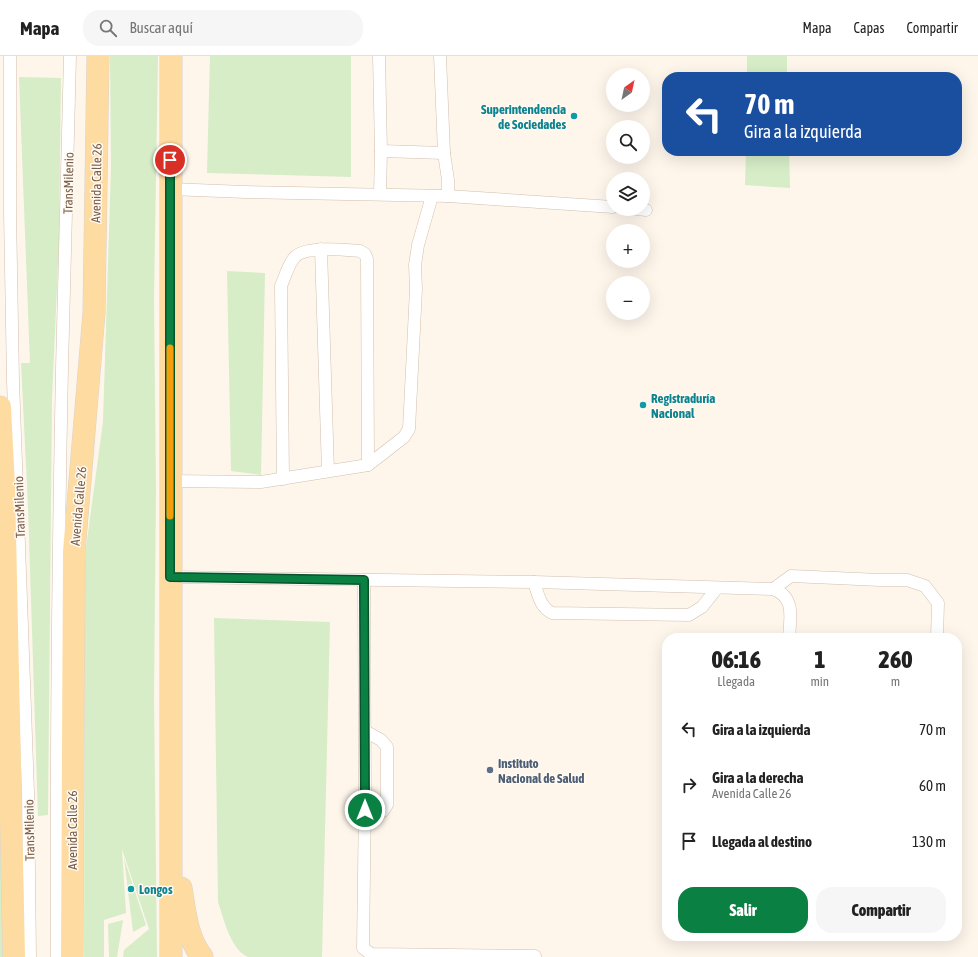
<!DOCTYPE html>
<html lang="es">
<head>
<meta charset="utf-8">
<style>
	:root { --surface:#fff; --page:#f6f6f6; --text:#222; --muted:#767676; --line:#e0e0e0; --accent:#0b8043 }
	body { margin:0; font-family:"Asap Condensed",sans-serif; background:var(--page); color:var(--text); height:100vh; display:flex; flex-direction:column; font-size:15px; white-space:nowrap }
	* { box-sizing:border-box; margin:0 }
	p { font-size:13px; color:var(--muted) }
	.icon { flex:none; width:22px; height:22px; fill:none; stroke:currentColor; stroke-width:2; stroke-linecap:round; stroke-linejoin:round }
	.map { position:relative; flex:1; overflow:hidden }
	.details { position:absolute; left:662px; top:577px; width:300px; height:308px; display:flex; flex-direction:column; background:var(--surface); border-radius:16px; box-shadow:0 4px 16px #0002 }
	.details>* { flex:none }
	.banner { position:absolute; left:662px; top:16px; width:300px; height:84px; border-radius:16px; box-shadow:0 4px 16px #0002; background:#1a4fa0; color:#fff; overflow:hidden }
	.needle { width:26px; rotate:33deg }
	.controls { position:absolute; left:606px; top:12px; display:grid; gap:8px }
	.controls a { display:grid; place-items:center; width:44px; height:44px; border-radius:50%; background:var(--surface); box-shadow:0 4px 16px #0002; font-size:20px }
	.pin { position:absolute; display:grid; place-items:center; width:34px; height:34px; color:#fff; margin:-17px; border:2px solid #fff; border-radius:50%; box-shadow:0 1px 4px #0007 }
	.me { position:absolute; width:44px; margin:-22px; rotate:0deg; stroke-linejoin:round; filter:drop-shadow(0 0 3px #0008) }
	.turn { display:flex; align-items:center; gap:14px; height:84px; padding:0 16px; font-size:18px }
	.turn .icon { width:52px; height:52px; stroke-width:2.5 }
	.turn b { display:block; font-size:28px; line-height:34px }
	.eta { display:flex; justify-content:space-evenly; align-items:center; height:68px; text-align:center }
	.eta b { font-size:24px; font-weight:800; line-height:28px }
	.primary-button { display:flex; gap:8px; margin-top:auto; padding:8px 16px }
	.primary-button a { flex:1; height:46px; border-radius:16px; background:var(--accent); color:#fff; font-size:16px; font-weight:800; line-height:46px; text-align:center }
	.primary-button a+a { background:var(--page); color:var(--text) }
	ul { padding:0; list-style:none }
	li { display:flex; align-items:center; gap:12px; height:56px; padding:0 16px }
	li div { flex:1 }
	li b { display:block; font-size:15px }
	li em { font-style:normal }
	header { display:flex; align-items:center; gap:24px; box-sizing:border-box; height:56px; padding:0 20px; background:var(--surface); border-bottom:1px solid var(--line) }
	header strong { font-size:19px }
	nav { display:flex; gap:22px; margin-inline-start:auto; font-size:14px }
	.search { width:280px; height:36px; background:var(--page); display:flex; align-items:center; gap:10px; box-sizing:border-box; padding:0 14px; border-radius:16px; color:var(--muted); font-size:15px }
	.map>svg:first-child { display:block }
	.green { fill:#d6edc7 }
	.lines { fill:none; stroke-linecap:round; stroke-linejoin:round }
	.service-casing { stroke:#d2beaf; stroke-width:13 }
	.primary-casing { stroke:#dad2cd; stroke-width:23 }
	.service { stroke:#fff; stroke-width:12 }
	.primary { stroke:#fedca1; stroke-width:22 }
	.route-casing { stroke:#07532c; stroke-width:10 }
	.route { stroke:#0b8043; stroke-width:7 }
	.slow { stroke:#f59e0b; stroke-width:7 }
	.culture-dot { fill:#0f9aa8; stroke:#fffaf2; stroke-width:1.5 }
	.service-dot { fill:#5c6f8a; stroke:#fffaf2; stroke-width:1.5 }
	.labels { text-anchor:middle; stroke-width:3; stroke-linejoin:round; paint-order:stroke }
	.culture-label { font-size:13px; font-weight:bold; fill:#0d838f; stroke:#fffaf2; text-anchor:start }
	.street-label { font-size:13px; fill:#7b5d4b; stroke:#fffaf2 }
	.service-label { font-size:13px; font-weight:bold; fill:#4e5e75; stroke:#fffaf2; text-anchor:start }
</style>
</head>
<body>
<header>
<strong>Mapa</strong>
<div class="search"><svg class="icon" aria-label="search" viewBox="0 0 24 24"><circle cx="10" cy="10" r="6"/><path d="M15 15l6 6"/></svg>Buscar aquí</div>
<nav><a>Mapa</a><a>Capas</a><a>Compartir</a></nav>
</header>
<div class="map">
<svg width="978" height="901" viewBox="0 0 978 901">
	<rect width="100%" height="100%" fill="#fef6eb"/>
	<!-- green -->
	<g class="green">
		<path d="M 110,0 L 158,0 L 154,242 L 156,434 L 154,641 L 157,901 L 123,901 L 124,894 L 149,873 L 122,793 L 126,857 L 104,864 L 104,901 L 84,901 L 85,499 L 103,366 L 111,112 Z"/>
		<path d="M 210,0 L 351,0 L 351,121 L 207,117 Z"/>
		<rect x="747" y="0" width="40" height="21"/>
		<path d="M 19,21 L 61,22 L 59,187 L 52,342 L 48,759 L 38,760 L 28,451 L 21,307 L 30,307 Z"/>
		<path d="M 746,95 L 789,95 L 790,132 L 745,129 Z"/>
		<path d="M 227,215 L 265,217 L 261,419 L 231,415 Z"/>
		<path d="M 214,562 L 330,566 L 322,901 L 248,901 C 230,893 224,863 218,846 Z"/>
		<path d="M 0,685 L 5,901 L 0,901 Z"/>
		<path d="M 124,802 L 146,869 L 133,876 Z"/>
		<path d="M 123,864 L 117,901 L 109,901 L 108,868 Z"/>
	</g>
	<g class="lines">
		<!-- service casing -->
		<g class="service-casing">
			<g id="service">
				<path d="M 10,0 L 10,156 L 13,325 L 28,736 L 30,901"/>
				<path d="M 379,0 L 381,95 L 380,138"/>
				<path d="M 440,0 L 444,97 L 448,124 L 448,140"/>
				<path d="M 381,95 L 444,97"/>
				<path d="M 170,133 L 245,136 L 448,140 L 613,151"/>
				<path d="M 637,153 L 646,154"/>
				<path d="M 321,193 L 328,415"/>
				<path d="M 283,423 L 281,230 C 285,221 288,209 294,202 C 304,189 345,194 360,195 L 365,198 L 367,203 L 368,409"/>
				<path d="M 170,425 L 261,426 L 368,409 L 404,381 L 409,373 L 416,233 L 415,209 L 418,189 L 432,140"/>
				<path d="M 170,521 L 534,526 L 773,533 C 796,541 790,563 789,582"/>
				<path d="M 364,524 L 365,744 L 363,892 L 371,898 L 535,900"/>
				<path d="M 534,526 C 538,538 540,551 552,557 L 689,559 L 702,551 L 717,532"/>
				<path d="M 773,533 L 791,520 L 880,524 L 907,524 L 925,530 L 938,547 L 937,582"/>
				<path d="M 365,675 L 381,684 L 387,691 L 387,749 L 383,755 L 365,763"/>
				<path d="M 57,901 C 56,705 58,509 62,312 C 64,208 68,104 70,0"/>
			</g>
		</g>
		<!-- primary casing -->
		<g class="primary-casing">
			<g id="primary">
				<path d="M 0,351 L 4,430 L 14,901"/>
				<path d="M 181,832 C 185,856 187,882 202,901"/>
				<path d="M 72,901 L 74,496 L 94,257 L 98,0"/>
				<path d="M 171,901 L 171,0"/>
			</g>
		</g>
		<!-- service -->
		<use href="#service" class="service"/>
		<!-- primary -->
		<use href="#primary" class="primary"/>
	</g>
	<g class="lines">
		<!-- route casing -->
		<g class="route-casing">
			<path id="route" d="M 170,104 L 170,521 L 364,524 L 365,754"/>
		</g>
		<!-- route -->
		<use href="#route" class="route"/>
		<!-- slow -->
		<path class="slow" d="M 170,460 L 170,292"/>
	</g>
	<!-- markers -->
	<g class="culture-dot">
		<circle cx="574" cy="60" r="4"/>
		<circle cx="643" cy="349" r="4"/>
		<circle cx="131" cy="833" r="4"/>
	</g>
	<circle class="service-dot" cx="490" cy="714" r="4"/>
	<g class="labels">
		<!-- culture labels -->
		<g class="culture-label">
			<text x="566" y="58" text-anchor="end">Superintendencia<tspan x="566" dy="15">de Sociedades</tspan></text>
			<text x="651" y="347">Registraduría<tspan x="651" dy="15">Nacional</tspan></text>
			<text x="139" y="838">Longos</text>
		</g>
		<!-- street labels -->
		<g class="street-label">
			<text transform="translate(68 127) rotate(-89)" y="5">TransMilenio</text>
			<text transform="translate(96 127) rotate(-89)" y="5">Avenida Calle 26</text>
			<text transform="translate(78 450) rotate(-85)" y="5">Avenida Calle 26</text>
			<text transform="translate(19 451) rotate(-92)" y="5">TransMilenio</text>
			<text transform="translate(29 774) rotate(-91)" y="5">TransMilenio</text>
			<text transform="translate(72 774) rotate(-90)" y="5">Avenida Calle 26</text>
		</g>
		<!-- service labels -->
		<g class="service-label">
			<text x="498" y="712">Instituto<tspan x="498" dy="15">Nacional de Salud</tspan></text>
		</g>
	</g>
</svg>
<div class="controls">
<a><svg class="needle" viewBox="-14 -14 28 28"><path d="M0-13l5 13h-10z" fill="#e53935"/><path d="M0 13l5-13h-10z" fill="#767676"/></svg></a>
<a><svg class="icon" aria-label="search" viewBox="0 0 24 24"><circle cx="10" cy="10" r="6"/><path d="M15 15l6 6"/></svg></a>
<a><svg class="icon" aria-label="layers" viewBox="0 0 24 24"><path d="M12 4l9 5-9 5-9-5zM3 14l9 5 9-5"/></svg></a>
<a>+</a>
<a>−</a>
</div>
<div class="pin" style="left:170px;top:104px;background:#d93025"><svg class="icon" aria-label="arrive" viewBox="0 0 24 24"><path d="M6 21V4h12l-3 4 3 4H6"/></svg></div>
<svg class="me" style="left:365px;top:754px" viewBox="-20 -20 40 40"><circle r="17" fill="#0b8043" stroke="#fff" stroke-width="3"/><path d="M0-11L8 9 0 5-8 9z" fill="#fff"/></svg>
<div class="banner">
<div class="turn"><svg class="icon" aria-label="left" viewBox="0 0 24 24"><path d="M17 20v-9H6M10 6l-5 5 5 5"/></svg><div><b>70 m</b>Gira a la izquierda</div></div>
</div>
<section class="details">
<div class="eta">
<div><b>06:16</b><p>Llegada</p></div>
<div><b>1</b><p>min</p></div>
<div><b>260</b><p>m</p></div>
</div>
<ul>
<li><svg class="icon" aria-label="left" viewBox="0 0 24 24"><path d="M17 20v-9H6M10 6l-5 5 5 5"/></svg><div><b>Gira a la izquierda</b></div><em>70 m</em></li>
<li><svg class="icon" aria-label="right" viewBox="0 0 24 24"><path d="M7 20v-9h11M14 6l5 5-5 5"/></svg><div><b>Gira a la derecha</b><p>Avenida Calle 26</p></div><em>60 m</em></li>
<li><svg class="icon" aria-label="arrive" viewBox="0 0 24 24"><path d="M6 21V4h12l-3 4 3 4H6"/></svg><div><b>Llegada al destino</b></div><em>130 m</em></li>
</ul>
<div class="primary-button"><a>Salir</a><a>Compartir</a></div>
</section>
</div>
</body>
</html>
